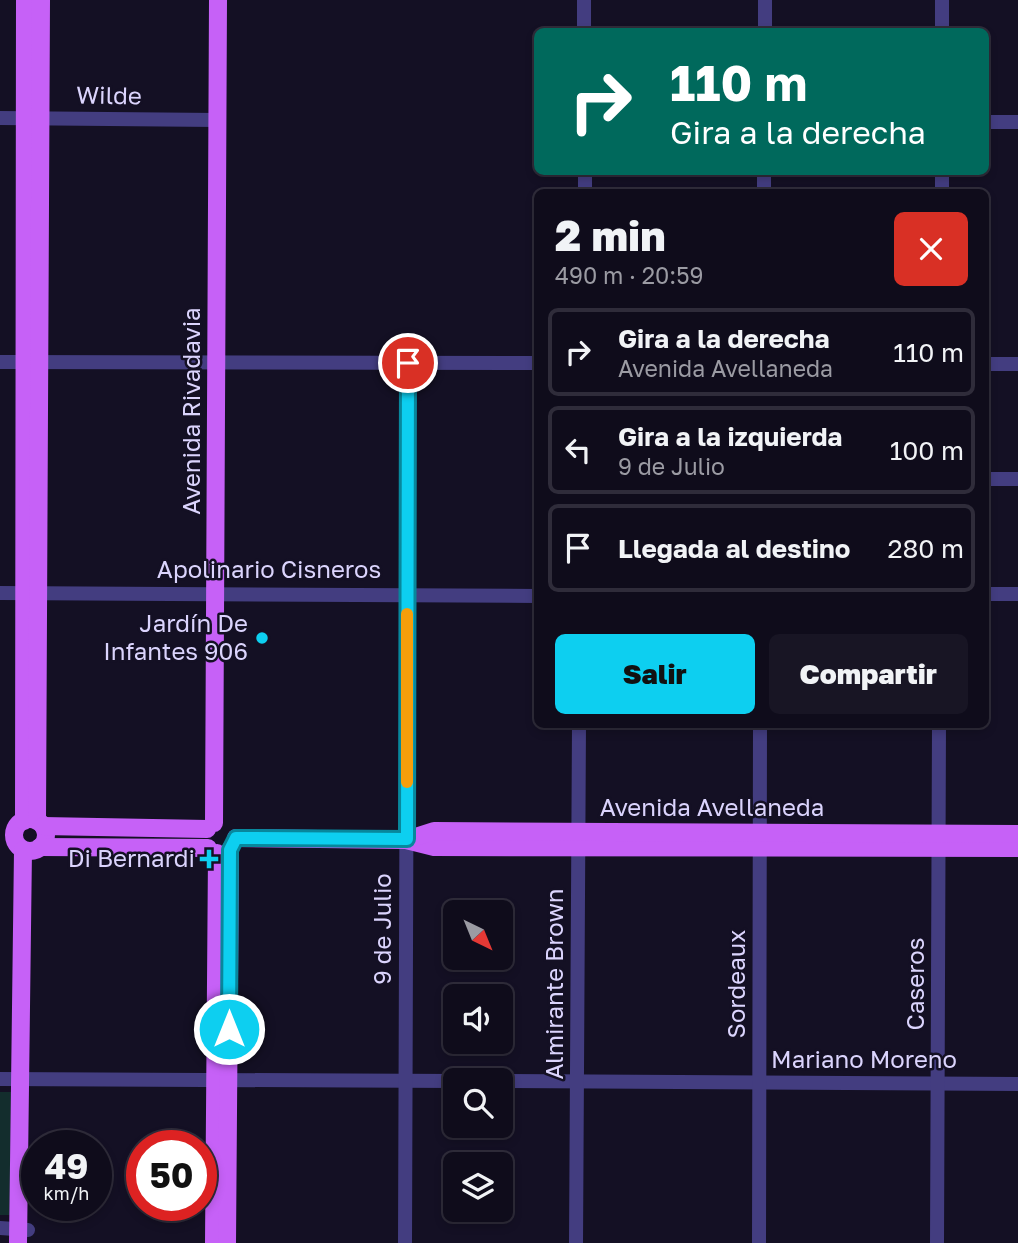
<!DOCTYPE html>
<html lang="es">
<head>
<meta charset="utf-8">
<style>
	:root { --surface:#0f0c1b; --page:#181524; --text:#f1f3f6; --muted:#9b9ba3; --line:#2f2c3a; --accent:#0dcff0 }
	body { margin:0; font-family:"Golos Text",sans-serif; background:var(--page); color:var(--text); height:100vh; display:flex; flex-direction:column; font-size:26px; white-space:nowrap }
	* { box-sizing:border-box; margin:0 }
	p { font-size:23px; color:var(--muted) }
	.icon { flex:none; width:38px; height:38px; fill:none; stroke:currentColor; stroke-width:2; stroke-linecap:round; stroke-linejoin:round }
	.map { position:relative; flex:1; overflow:hidden }
	.sheet { position:absolute; left:534px; top:189px; width:455px; height:539px; display:flex; flex-direction:column; background:var(--surface); border-radius:10px; box-shadow:0 4px 10px #0003,0 0 0 2px var(--line) }
	.sheet>* { flex:none }
	.banner { position:absolute; left:534px; top:28px; width:455px; height:147px; border-radius:10px; box-shadow:0 4px 10px #0003,0 0 0 2px var(--line); background:#00695c; color:#fff; overflow:hidden }
	.needle { width:46px; rotate:137deg }
	.fabs { position:absolute; left:443px; top:900px; display:grid; gap:14px }
	.fabs a { display:grid; place-items:center; width:70px; height:70px; border-radius:10px; background:var(--surface); box-shadow:0 4px 10px #0003,0 0 0 2px var(--line); font-size:35px }
	.speed { position:absolute; left:21px; top:1130px; display:flex; gap:14px; font-size:35px; font-weight:700; text-align:center }
	.speed>* { display:grid; place-content:center; width:91px; height:91px; border-radius:50%; background:var(--surface); box-shadow:0 4px 10px #0003,0 0 0 2px var(--line); line-height:1 }
	.speed small { font-size:18px; font-weight:400 }
	.speed .limit { border:10px solid #d22; background:#fff; color:#111 }
	.pin { position:absolute; display:grid; place-items:center; width:60px; height:60px; color:#fff; margin:-30px; border:4px solid #fff; border-radius:50%; box-shadow:0 2px 7px #0007 }
	.me { position:absolute; width:77px; margin:-38px; rotate:0deg; stroke-linejoin:round; filter:drop-shadow(0 0 5px #0008) }
	.turn { display:flex; align-items:center; gap:24px; height:147px; padding:0 21px; font-size:32px }
	.turn .icon { width:91px; height:91px; stroke-width:2.5 }
	.turn b { display:block; font-size:49px; line-height:60px }
	.round { display:grid; place-items:center; flex:none; width:74px; height:74px; border-radius:10px; background:var(--page) }
	.head { display:flex; align-items:center; justify-content:space-between; height:119px; padding:0 21px }
	h1 { font-size:42px; font-weight:800; line-height:52px }
	.primary-button { display:flex; gap:14px; margin-top:auto; padding:14px 21px }
	.primary-button a { flex:1; height:80px; border-radius:10px; background:var(--accent); color:#111; font-size:28px; font-weight:800; line-height:80px; text-align:center }
	.primary-button a+a { background:var(--page); color:var(--text) }
	ul { padding:0; list-style:none }
	li { display:flex; align-items:center; gap:21px; height:88px; margin:0 14px 10px; padding:0 7px; border:4px solid var(--line); border-radius:10px }
	li div { flex:1 }
	li b { display:block; font-size:26px }
	li em { font-style:normal }
	.map>svg:first-child { display:block }
	.green { fill:#132d2d }
	.lines { fill:none; stroke-linecap:round; stroke-linejoin:round }
	.minor { stroke:#433d80; stroke-width:14 }
	.major { stroke:#c661f7; stroke-width:18 }
	.route-casing { stroke:#08879c; stroke-width:18 }
	.route { stroke:#0dcff0; stroke-width:12 }
	.slow { stroke:#f59e0b; stroke-width:12 }
	.poi-dot { fill:#0dcff0; stroke:#141024; stroke-width:2.5 }
	.labels { text-anchor:middle; stroke-width:5; stroke-linejoin:round; paint-order:stroke }
	.street-label { font-size:24px; fill:#dbd4fd; stroke:#141024 }
	.poi-label { font-size:24px; fill:#dbd4fd; stroke:#141024; text-anchor:end }
</style>
</head>
<body>
<div class="map">
<svg width="1018" height="1243" viewBox="0 0 1018 1243">
	<rect width="100%" height="100%" fill="#141024"/>
	<!-- green -->
	<path class="green" d="M 0,1092 L 11,1092 L 10,1215 L 0,1215 Z"/>
	<g class="lines">
		<!-- minor -->
		<g class="minor">
			<path d="M 584,0 L 584,32"/>
			<path d="M 942,0 L 942,32"/>
			<path d="M 765,32 L 765,0"/>
			<path d="M 0,118 L 217,120"/>
			<path d="M 985,122 L 1018,122"/>
			<path d="M 585,172 L 585,192"/>
			<path d="M 764,192 L 764,172"/>
			<path d="M 942,192 L 942,172"/>
			<path d="M 0,362 L 537,363"/>
			<path d="M 985,364 L 1018,364"/>
			<path d="M 985,479 L 1018,479"/>
			<path d="M 0,593 L 537,596"/>
			<path d="M 985,594 L 1018,594"/>
			<path d="M 0,1079 L 455,1081"/>
			<path d="M 500,1081 L 1018,1084"/>
			<path d="M 0,1228 L 28,1230"/>
			<path d="M 405,1243 L 408,363"/>
			<path d="M 576,1243 L 579,724"/>
			<path d="M 759,1243 L 760,724"/>
			<path d="M 937,1243 L 939,724"/>
		</g>
		<!-- major -->
		<g class="major">
			<circle cx="30" cy="835" r="16"/>
			<path d="M 24,821 L 25,0"/>
			<path d="M 37,821 L 41,0"/>
			<path d="M 214,823 L 218,0"/>
			<path d="M 43,826 L 207,829"/>
			<path d="M 236,838 L 406,840 L 434,847 L 1018,848"/>
			<path d="M 406,840 L 434,831 L 1018,834"/>
			<path d="M 40,847 L 208,848"/>
			<path d="M 18,1243 L 23,850"/>
			<path d="M 214,1243 L 217,853"/>
			<path d="M 227,1243 L 230,850"/>
		</g>
	</g>
	<g class="lines">
		<!-- route casing -->
		<g class="route-casing">
			<path id="route" d="M 229,1029 L 230,850 L 236,838 L 407,839 L 408,363"/>
		</g>
		<!-- route -->
		<use href="#route" class="route"/>
		<!-- slow -->
		<path class="slow" d="M 407,782 L 407,614"/>
	</g>
	<!-- markers -->
	<g class="poi-dot">
		<circle cx="262" cy="638" r="7"/>
		<path d="M205.5 848.5h7v7h7v7h-7v7h-7v-7h-7v-7h7z"/>
	</g>
	<g class="labels">
		<!-- street labels -->
		<g class="street-label">
			<text transform="translate(109 96) rotate(1)" y="8">Wilde</text>
			<text transform="translate(192 411) rotate(-90)" y="8">Avenida Rivadavia</text>
			<text x="269" y="578">Apolinario Cisneros</text>
			<text x="712" y="816">Avenida Avellaneda</text>
			<text transform="translate(383 929) rotate(-90)" y="8">9 de Julio</text>
			<text transform="translate(555 984) rotate(-90)" y="8">Almirante Brown</text>
			<text transform="translate(737 984) rotate(-90)" y="8">Sordeaux</text>
			<text transform="translate(916 984) rotate(-90)" y="8">Caseros</text>
			<text x="864" y="1068">Mariano Moreno</text>
		</g>
		<!-- poi labels -->
		<g class="poi-label">
			<text x="248" y="632">Jardín De<tspan x="248" dy="28">Infantes 906</tspan></text>
			<text x="195" y="867">Di Bernardi</text>
		</g>
	</g>
</svg>
<div class="fabs">
<a><svg class="needle" viewBox="-14 -14 28 28"><path d="M0-13l5 13h-10z" fill="#e53935"/><path d="M0 13l5-13h-10z" fill="#9b9ba3"/></svg></a>
<a><svg class="icon" aria-label="sound" viewBox="0 0 24 24"><path d="M4 9h4l5-4v14l-5-4H4zM17 9q2 3 0 6"/></svg></a>
<a><svg class="icon" aria-label="search" viewBox="0 0 24 24"><circle cx="10" cy="10" r="6"/><path d="M15 15l6 6"/></svg></a>
<a><svg class="icon" aria-label="layers" viewBox="0 0 24 24"><path d="M12 4l9 5-9 5-9-5zM3 14l9 5 9-5"/></svg></a>
</div>
<div class="speed"><div>49<small>km/h</small></div><div class="limit">50</div></div>
<div class="pin" style="left:408px;top:363px;background:#d93025"><svg class="icon" aria-label="arrive" viewBox="0 0 24 24"><path d="M6 21V4h12l-3 4 3 4H6"/></svg></div>
<svg class="me" style="left:229px;top:1029px" viewBox="-20 -20 40 40"><circle r="17" fill="#0dcff0" stroke="#fff" stroke-width="3"/><path d="M0-11L8 9 0 5-8 9z" fill="#fff"/></svg>
<div class="banner">
<div class="turn"><svg class="icon" aria-label="right" viewBox="0 0 24 24"><path d="M7 20v-9h11M14 6l5 5-5 5"/></svg><div><b>110 m</b>Gira a la derecha</div></div>
</div>
<section class="sheet">
<div class="head"><div><h1>2 min</h1><p>490 m · 20:59</p></div><a class="round" style="background:#d93025;color:#fff"><svg class="icon" aria-label="close" viewBox="0 0 24 24"><path d="M6 6l12 12M18 6L6 18"/></svg></a></div>
<ul>
<li><svg class="icon" aria-label="right" viewBox="0 0 24 24"><path d="M7 20v-9h11M14 6l5 5-5 5"/></svg><div><b>Gira a la derecha</b><p>Avenida Avellaneda</p></div><em>110 m</em></li>
<li><svg class="icon" aria-label="left" viewBox="0 0 24 24"><path d="M17 20v-9H6M10 6l-5 5 5 5"/></svg><div><b>Gira a la izquierda</b><p>9 de Julio</p></div><em>100 m</em></li>
<li><svg class="icon" aria-label="arrive" viewBox="0 0 24 24"><path d="M6 21V4h12l-3 4 3 4H6"/></svg><div><b>Llegada al destino</b></div><em>280 m</em></li>
</ul>
<div class="primary-button"><a>Salir</a><a>Compartir</a></div>
</section>
</div>
</body>
</html>
